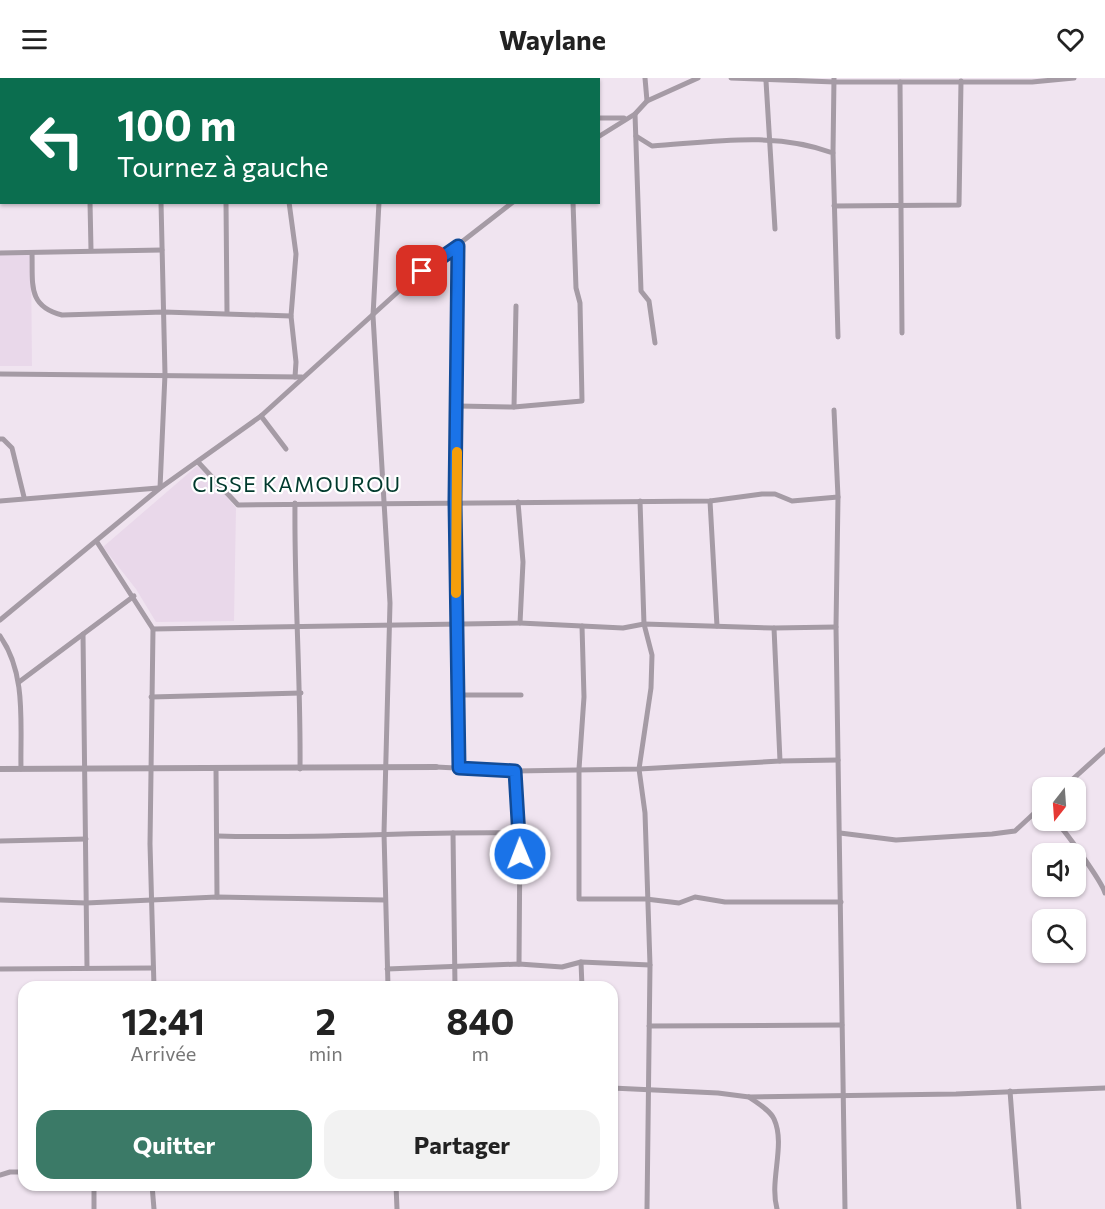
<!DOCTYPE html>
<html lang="fr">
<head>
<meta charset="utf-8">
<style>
	:root { --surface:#fff; --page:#f2f2f2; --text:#222; --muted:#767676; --accent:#3b7a67 }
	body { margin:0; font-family:Commissioner,sans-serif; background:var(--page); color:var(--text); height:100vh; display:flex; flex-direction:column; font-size:22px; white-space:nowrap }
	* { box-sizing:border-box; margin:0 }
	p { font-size:20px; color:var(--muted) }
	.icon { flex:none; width:33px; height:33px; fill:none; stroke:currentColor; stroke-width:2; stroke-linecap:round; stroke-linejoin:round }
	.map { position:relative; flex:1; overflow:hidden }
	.sheet { position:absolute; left:18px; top:903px; width:600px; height:210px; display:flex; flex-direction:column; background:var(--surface); border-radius:18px; box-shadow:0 2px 4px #0004 }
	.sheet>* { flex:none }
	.hud { position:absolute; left:0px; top:0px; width:600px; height:126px; box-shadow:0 2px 4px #0004; background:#0b6e4f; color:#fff; overflow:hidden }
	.needle { width:39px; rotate:197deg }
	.tools { position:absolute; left:1032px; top:699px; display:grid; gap:12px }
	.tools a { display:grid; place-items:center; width:54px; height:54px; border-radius:12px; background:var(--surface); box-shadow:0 2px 4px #0004; font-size:30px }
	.pin { position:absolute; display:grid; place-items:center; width:51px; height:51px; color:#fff; margin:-26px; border-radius:12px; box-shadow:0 3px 9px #0006 }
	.me { position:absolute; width:66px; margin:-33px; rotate:359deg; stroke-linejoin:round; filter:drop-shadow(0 0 4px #0008) }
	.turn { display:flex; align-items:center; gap:21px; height:126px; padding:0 18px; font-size:27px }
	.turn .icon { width:78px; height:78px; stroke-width:2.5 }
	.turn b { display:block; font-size:42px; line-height:51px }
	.eta { display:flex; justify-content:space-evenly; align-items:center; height:102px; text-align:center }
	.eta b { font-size:36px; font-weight:700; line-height:42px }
	.cta { display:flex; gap:12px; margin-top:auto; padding:12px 18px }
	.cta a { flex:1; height:69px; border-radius:18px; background:var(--accent); color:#fff; font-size:24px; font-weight:700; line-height:69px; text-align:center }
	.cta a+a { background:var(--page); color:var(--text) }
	header { display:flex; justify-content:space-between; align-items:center; height:78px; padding:0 18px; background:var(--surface); font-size:27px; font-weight:700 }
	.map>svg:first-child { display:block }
	.built { fill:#e9d8ea }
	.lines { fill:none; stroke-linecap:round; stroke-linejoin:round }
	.minor { stroke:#a59ba5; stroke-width:5 }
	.tertiary { stroke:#a59ba5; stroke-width:6 }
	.route-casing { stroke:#114b97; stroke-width:15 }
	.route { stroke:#1a73e8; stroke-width:10 }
	.slow { stroke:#f59e0b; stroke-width:10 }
	.labels { text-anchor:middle; stroke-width:4.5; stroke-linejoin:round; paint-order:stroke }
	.quarter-label { font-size:21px; letter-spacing:1.5px; fill:#013a2d; stroke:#fff }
</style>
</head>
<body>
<header><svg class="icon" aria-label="menu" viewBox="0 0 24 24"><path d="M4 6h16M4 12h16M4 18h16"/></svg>Waylane<svg class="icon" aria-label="heart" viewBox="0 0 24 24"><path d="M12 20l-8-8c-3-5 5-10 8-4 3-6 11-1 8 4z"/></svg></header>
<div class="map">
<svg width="1105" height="1131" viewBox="0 0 1105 1131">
	<rect width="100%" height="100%" fill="#f0e4f0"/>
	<!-- built -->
	<g class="built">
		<path d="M 0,176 L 31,176 L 32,288 L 0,288 Z"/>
		<path d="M 197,388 L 213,402 L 236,430 L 234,543 L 156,544 L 136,511 L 103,469 Z"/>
	</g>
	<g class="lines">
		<!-- minor -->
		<g class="minor">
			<path d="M 87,0 L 87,2"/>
			<path d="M 159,0 L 159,2"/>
			<path d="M 288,0 L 288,2"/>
			<path d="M 645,0 L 647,23"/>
			<path d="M 731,0 L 835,4 L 1032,4 L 1074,0"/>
			<path d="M 16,2 L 16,0"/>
			<path d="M 380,2 L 380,0"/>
			<path d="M 553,2 L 553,0"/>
			<path d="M 766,3 L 775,151"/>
			<path d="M 900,4 L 902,255"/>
			<path d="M 635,36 L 641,213 L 649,223 L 655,265"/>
			<path d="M 598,40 L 624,40"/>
			<path d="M 0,41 L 2,41"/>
			<path d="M 636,58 L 652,68 C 712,64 775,53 833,75 L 838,259"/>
			<path d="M 598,59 L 635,36 L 647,23 L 698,0"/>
			<path d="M 833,75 L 834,0"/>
			<path d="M 0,110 L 2,110"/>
			<path d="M 90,124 L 91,172"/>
			<path d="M 226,124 L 227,235"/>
			<path d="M 289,124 L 296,176 L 291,238 L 296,284 L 295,299"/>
			<path d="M 379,124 L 373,238 L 390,525 L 384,755 L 388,909"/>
			<path d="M 834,128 L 959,127 L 961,3"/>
			<path d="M 458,168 L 455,423 L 459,689"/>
			<path d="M 0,175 L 162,172"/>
			<path d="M 32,175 C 33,206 27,228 62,237 L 164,234 L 291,238"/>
			<path d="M 0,296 L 302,299"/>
			<path d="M 458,328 L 514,329 L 582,323 L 580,225 L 576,210 L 573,124"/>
			<path d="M 514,329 L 516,228"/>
			<path d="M 834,332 L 838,419 L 836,549 L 845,1131"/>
			<path d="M 261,338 L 286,371"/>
			<path d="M 0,361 L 3,361 L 12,370 L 24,419"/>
			<path d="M 198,384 L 238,427 L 710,423 L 762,416 L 775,416 L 792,423 L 838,419"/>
			<path d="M 160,410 L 165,296 L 161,124"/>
			<path d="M 0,423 L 158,410"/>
			<path d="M 640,423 L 644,546 L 652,577 L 651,610 L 639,691 L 645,735 L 650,887 L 647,1131"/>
			<path d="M 710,423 L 717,548"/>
			<path d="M 295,425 C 294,514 301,603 300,691"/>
			<path d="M 97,464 L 153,551 L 150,766 L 154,909"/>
			<path d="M 0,542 L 160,410 L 261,338 L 400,212 L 513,124"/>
			<path d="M 520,545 L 623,550 L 644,546 L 774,550"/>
			<path d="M 582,548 L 584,619 L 579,691 L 579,821 L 646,821 L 679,825 L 695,819 L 725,824 L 841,824"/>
			<path d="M 153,551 L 520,545 L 523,484 L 518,424"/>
			<path d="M 83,556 L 87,890"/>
			<path d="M 0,558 C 27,596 20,647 21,691"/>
			<path d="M 19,604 L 134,518"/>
			<path d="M 457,617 L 521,617"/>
			<path d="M 151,619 L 301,615"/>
			<path d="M 780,683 L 838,682"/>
			<path d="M 436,689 L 515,693 L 639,691 L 780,683 L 774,550 L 836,549"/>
			<path d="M 216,691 L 217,819"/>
			<path d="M 515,693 L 520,755 L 519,886"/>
			<path d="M 1063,710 L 1105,672"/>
			<path d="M 1054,742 C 1063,749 1102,804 1105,815"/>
			<path d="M 453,755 L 455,909"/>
			<path d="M 840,755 L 896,762 L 992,756 L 1015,753 L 1042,728"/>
			<path d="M 218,758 C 319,761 419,753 520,755"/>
			<path d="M 0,763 L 86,761"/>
			<path d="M 0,822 L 86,825 L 217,819 L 385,822"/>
			<path d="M 581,884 L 582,909"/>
			<path d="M 0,891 L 153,890"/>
			<path d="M 387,891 L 519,886 L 562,889 L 581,884 L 650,887"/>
			<path d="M 649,948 L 842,947"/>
			<path d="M 612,1010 L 718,1015 L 749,1019 L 956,1016 L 1105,1010"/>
			<path d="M 1010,1013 L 1019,1131"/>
			<path d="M 749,1019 C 757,1025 770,1032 774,1041 C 786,1067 769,1102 777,1131"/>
			<path d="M 0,1097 L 10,1094 L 24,1094"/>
			<path d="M 94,1107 L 94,1131"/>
			<path d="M 152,1107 L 154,1131"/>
			<path d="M 396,1107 L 397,1131"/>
		</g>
		<!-- tertiary -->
		<path class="tertiary" d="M 0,691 L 436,689"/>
	</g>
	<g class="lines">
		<!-- route casing -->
		<g class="route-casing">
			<path id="route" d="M 422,193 L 458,168 L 455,423 L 459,690 L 515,693 L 520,776"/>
		</g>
		<!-- route -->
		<use href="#route" class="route"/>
		<!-- slow -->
		<path class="slow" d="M 456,515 L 457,374"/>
	</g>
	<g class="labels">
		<!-- quarter labels -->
		<g class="quarter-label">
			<text x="297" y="414">CISSE KAMOUROU</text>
		</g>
	</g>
</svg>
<div class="tools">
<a><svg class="needle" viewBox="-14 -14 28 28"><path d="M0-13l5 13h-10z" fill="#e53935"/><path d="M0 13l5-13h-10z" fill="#767676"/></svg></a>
<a><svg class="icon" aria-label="sound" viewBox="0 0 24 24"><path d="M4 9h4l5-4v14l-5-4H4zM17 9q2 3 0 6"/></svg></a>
<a><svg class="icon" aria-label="search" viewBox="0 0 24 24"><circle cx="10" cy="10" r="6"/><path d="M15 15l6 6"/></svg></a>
</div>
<div class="pin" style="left:422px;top:193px;background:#d93025"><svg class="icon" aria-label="arrive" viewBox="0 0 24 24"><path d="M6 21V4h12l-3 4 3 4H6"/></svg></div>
<svg class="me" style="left:520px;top:776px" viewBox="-20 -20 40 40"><circle r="17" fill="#1a73e8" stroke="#fff" stroke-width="3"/><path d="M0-11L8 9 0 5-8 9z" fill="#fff"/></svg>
<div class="hud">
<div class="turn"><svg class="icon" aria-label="left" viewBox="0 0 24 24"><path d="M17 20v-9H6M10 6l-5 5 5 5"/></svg><div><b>100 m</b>Tournez à gauche</div></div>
</div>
<section class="sheet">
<div class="eta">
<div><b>12:41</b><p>Arrivée</p></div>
<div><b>2</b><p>min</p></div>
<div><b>840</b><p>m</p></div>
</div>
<div class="cta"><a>Quitter</a><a>Partager</a></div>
</section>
</div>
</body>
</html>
